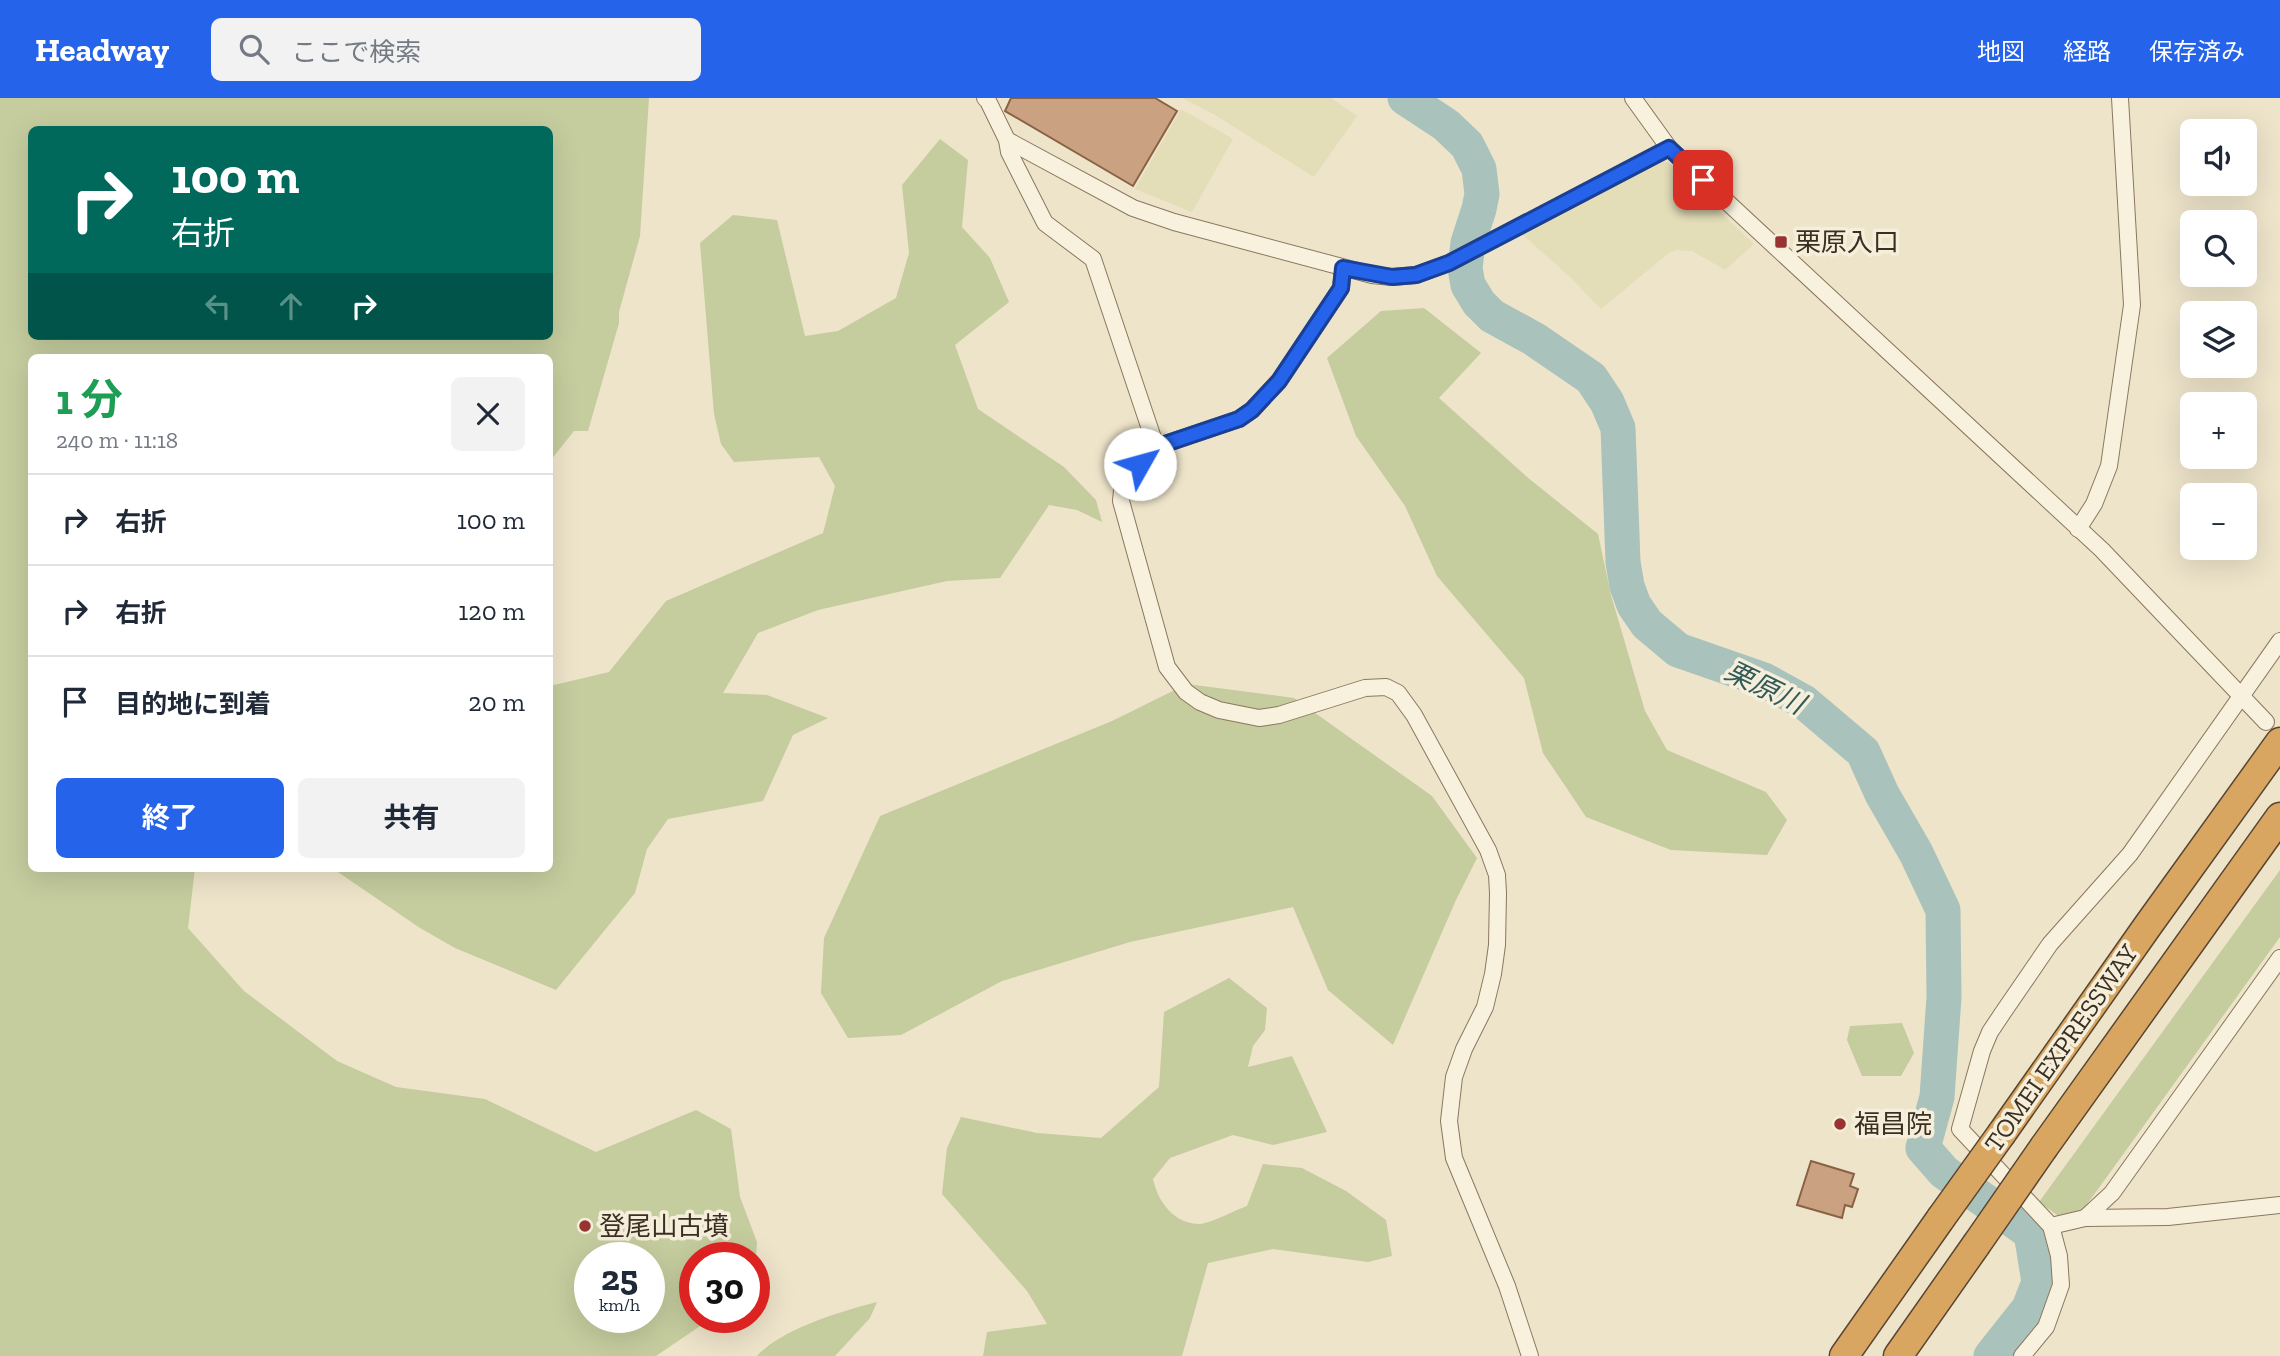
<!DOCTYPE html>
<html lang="ja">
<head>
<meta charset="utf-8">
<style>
	:root { --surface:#fff; --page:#f2f2f3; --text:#1f2937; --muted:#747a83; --line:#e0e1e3; --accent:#2563eb }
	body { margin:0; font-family:"Zilla Slab","Noto Sans JP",serif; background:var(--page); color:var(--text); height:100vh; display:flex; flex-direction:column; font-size:26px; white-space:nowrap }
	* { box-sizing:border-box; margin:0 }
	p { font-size:23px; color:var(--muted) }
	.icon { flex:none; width:38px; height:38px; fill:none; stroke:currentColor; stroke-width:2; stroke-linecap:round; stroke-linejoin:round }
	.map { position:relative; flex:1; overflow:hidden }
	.panel { position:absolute; left:28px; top:256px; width:525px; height:518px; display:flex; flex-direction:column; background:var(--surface); border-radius:10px; box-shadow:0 7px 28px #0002 }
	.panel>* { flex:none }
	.top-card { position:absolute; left:28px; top:28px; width:525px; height:214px; border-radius:10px; box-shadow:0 7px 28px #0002; background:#00695c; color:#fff; overflow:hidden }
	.controls { position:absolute; left:2180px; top:21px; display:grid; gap:14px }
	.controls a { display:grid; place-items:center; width:77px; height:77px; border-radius:10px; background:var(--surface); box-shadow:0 7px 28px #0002; font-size:35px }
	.speed { position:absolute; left:574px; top:1144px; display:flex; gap:14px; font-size:35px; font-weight:700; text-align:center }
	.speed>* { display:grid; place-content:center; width:91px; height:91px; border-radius:50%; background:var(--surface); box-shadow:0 7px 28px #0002; line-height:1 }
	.speed small { font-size:18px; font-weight:400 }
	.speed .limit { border:10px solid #d22; background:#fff; color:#111 }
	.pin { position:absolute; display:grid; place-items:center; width:60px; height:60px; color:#fff; margin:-30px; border-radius:14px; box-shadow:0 4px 10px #0006 }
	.me { position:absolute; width:77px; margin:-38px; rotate:52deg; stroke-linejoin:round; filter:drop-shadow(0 0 5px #0008) }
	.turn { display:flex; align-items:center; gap:24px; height:147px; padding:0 28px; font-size:32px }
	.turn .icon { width:91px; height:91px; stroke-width:2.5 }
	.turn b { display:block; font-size:49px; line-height:60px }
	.lanes { display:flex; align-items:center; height:66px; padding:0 28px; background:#0003; justify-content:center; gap:35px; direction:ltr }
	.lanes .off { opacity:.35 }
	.round { display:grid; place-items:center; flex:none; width:74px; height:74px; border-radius:10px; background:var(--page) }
	.headline { display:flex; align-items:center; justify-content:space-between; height:119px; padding:0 28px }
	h1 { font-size:42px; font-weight:700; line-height:52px; color:#1e9e55 }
	.button { display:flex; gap:14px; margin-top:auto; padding:14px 28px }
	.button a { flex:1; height:80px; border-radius:10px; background:var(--accent); color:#fff; font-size:28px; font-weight:700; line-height:80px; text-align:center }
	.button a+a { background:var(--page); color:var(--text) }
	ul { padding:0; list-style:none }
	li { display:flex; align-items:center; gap:21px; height:91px; padding:0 28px; border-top:2px solid var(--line) }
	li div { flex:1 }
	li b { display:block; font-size:26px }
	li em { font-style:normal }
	header { display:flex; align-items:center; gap:42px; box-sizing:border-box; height:98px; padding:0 35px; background:var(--accent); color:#fff }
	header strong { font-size:33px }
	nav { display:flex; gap:38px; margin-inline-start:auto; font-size:24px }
	.search { width:490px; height:63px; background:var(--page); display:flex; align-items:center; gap:18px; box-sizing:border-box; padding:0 24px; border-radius:10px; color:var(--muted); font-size:26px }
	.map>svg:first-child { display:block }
	.farmland { fill:#e3ddb8 }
	.green { fill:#c5cc9e; fill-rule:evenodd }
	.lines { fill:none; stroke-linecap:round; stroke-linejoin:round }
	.river { stroke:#aac2bc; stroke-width:35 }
	.building { fill:#caa282; stroke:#896245; stroke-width:2 }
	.street-casing { stroke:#8a775f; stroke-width:18 }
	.highway-casing { stroke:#584532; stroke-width:31 }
	.street { stroke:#f8f1de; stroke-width:16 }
	.highway { stroke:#d8a660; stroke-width:28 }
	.highway-bridge-casing { stroke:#584532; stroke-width:31; stroke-linecap:butt }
	.highway-bridge { stroke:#d8a660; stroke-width:28 }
	.route-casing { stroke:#184099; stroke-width:18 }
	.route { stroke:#2563eb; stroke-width:12 }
	.poi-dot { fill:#973331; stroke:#f5eeda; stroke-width:2.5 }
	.labels { text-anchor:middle; stroke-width:7; stroke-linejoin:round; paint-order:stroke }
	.poi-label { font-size:26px; fill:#3b2f22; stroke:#f5eeda; text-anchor:start }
	.street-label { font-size:26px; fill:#3b2f22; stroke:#f5eeda }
	.water-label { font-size:28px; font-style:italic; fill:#325a59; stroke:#f5eeda }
</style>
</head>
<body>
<header>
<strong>Headway</strong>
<div class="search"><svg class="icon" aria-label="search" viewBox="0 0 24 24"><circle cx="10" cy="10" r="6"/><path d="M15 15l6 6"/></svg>ここで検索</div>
<nav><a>地図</a><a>経路</a><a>保存済み</a></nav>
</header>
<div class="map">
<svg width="2280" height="1258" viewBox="0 0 2280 1258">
	<rect width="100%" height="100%" fill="#eee4ca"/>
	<!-- farmland -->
	<g class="farmland">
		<path d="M 1182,0 L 1331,0 L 1357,18 L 1314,79 L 1215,17 Z"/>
		<path d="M 1181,11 L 1233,41 L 1192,114 L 1135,91 Z"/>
		<path d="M 1657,63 L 1668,64 L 1754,146 L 1725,172 L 1692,153 L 1676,152 L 1669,155 L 1601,211 L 1570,179 L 1522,136 Z"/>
	</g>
	<!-- green -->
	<g class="green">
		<path d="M 0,0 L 649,0 L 640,138 L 619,214 L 619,225 L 588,333 L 574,333 L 550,363 L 550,259 L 32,259 L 32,770 L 195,770 L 188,830 L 244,893 L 337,963 L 396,989 L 485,1001 L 596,1054 L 696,1012 L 731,1031 L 740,1099 L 757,1144 L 754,1188 L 754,1160 L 695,1160 L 695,1220 L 712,1220 L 656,1258 L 0,1258 ZM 32,32 L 550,32 L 550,238 L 32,238 ZM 649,1160 L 649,1220 L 590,1220 L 590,1160 Z"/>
		<path d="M 940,41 L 968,62 L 962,129 L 990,160 L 1009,204 L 955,247 L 978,311 L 1064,369 L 1096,402 L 1102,424 L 1077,412 L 1049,407 L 1000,480 L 947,483 L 818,512 L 758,535 L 723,595 L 767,597 L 828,620 L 793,637 L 763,703 L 668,721 L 647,751 L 635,795 L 556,892 L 455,850 L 420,830 L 332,770 L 550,770 L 550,588 L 609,574 L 666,503 L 823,435 L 835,388 L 819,359 L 734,364 L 721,346 L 714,316 L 700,145 L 733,117 L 777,122 L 805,238 L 838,233 L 896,200 L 909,155 L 902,87 Z"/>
		<path d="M 1424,210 L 1481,255 L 1439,300 L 1527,379 L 1598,436 L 1611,497 L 1645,613 L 1667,652 L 1766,694 L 1787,722 L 1767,757 L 1671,752 L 1586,719 L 1543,655 L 1524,580 L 1437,478 L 1405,408 L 1356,338 L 1327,260 L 1381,213 Z"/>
		<path d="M 1187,586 L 1294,600 L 1432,698 L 1477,760 L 1456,802 L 1393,947 L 1328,892 L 1293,809 L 1130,844 L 1002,883 L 901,937 L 848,940 L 821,895 L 824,840 L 880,718 L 1112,623 Z"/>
		<path d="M 2280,772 L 2280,839 L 2080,1116 L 2060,1119 L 2039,1104 Z"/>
		<path d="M 1229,880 L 1267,910 L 1265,932 L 1253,948 L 1248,969 L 1292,958 L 1327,1034 L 1273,1047 L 1233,1037 L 1170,1060 L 1153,1081 C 1158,1104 1174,1126 1200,1126 C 1212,1125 1235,1112 1247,1108 L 1263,1066 L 1302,1070 L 1346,1093 L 1386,1122 L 1392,1158 L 1368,1164 L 1273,1151 L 1208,1165 L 1182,1258 L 983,1258 L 987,1234 L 1047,1226 L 1027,1193 L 942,1096 L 947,1050 L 961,1019 L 1037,1035 L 1101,1040 L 1159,989 L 1164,914 Z"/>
		<path d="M 1902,925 L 1914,955 L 1901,978 L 1862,978 L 1847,942 L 1850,928 Z"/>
		<path d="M 877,1204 L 870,1220 L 835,1258 L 757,1258 C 781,1231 842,1213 877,1204 Z"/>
	</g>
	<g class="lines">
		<!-- river -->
		<path class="river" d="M 1405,0 L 1446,27 L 1467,47 L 1479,71 L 1482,96 L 1479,111 L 1468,145 L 1465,170 L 1468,187 L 1479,205 L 1492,218 L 1534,241 L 1591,280 L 1607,304 L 1618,330 L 1623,464 L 1627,488 L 1634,507 L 1647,526 L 1678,552 L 1764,582 L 1804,604 L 1863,654 L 1882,696 L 1916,755 L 1943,812 L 1944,899 L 1937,999 L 1923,1050 L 1944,1074 L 2031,1135 L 2039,1184 L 2029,1210 L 1991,1258"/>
	</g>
	<!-- building -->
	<g class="building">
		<path d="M 1011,0 L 1155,0 L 1177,13 L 1133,88 L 1005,13 Z"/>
		<path d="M 1811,1063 L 1854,1076 L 1850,1088 L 1858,1091 L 1852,1109 L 1845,1107 L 1842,1120 L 1797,1107 Z"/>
	</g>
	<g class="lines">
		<!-- street casing -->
		<g class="street-casing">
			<g id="street">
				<path d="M 985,0 L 988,3 L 1007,42 L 1009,54 L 1045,125 L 1093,161 L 1156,349"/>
				<path d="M 1633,0 L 1669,50 L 2102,452 L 2266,624"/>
				<path d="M 1007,42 L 1133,110 L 1174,124 L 1372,177 L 1392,179 L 1416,177 L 1449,165 L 1669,50"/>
				<path d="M 1343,170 L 1341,190 L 1279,283 L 1252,312 L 1239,321 L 1156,349 L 1125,384 L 1122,392 L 1121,403 L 1167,569 L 1186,594 L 1200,604 L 1219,612 L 1259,620 L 1279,617 L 1365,590 L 1386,589 L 1398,595 L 1414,617 L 1488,752 L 1497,777 L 1498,795 L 1497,847 L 1493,876 L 1485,909 L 1464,951 L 1454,979 L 1449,1023 L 1454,1060 L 1507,1188 L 1530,1258"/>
				<path d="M 2078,431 L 2094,406 L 2109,368 L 2132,207 L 2120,0"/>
				<path d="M 2085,1120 L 2168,1119 L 2280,1107"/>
				<path d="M 2051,1128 L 2085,1120 L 2112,1095 L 2280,860"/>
				<path d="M 2022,1258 L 2046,1229 L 2061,1187 L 2059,1158 L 2051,1128 L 1960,1031 L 1982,953 L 1990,934 L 2002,916 L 2050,846 L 2130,756 L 2280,543"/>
			</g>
		</g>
		<!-- highway casing -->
		<g class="highway-casing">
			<g id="highway">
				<path d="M 2002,1035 L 2149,826 L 2280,644"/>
				<path d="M 2044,1049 L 2280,719"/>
				<path d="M 1844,1258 L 1941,1120"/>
				<path d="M 1898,1258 L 1976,1147"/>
			</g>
		</g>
		<!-- street -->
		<use href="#street" class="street"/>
		<!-- highway -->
		<use href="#highway" class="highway"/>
		<!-- highway-bridge casing -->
		<g class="highway-bridge-casing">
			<g id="highway-bridge">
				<path d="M 1941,1120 L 2002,1035"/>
				<path d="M 1976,1147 L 2044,1049"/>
			</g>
		</g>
		<!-- highway-bridge -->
		<use href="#highway-bridge" class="highway-bridge"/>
	</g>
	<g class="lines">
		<!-- route casing -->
		<g class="route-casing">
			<path id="route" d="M 1140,366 L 1156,349 L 1239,321 L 1252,312 L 1279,283 L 1341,190 L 1343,170 L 1392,179 L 1416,177 L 1449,165 L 1669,50 L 1703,82"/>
		</g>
		<!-- route -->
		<use href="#route" class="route"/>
	</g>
	<!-- markers -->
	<g class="poi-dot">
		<rect x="1774" y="137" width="14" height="14" rx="3.5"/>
		<circle cx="1840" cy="1026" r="7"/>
		<circle cx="585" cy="1128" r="7"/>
	</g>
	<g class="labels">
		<!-- poi labels -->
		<g class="poi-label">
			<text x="1795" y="153">栗原入口</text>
			<text x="1854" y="1035">福昌院</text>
			<text x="599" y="1137">登尾山古墳</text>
		</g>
		<!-- street labels -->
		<g class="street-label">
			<text transform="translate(2061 950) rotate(-55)" y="9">TOMEI EXPRESSWAY</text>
		</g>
		<!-- water labels -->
		<g class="water-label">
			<text transform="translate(1765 589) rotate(26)" y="10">栗原川</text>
		</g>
	</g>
</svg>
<div class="controls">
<a><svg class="icon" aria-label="sound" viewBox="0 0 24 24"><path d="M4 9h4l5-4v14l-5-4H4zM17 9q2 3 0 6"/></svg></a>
<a><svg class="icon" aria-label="search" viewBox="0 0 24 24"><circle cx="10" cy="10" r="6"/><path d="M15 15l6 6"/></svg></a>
<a><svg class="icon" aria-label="layers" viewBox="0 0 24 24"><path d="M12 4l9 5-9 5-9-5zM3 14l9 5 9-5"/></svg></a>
<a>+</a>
<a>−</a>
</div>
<div class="speed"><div>25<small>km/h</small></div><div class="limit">30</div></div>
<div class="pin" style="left:1703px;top:82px;background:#d93025"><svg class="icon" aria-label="arrive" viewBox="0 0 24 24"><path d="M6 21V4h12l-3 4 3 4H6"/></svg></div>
<svg class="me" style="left:1140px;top:366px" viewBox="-20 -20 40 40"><circle r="19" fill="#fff"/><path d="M0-13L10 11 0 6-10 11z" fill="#2563eb"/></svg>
<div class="top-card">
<div class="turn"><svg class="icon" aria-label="right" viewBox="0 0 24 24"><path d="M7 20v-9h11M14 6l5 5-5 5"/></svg><div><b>100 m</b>右折</div></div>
<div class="lanes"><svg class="icon off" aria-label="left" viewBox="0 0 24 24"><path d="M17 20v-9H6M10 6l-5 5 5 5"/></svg><svg class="icon off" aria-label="ahead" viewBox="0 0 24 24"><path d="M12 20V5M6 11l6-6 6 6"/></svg><svg class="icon" aria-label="right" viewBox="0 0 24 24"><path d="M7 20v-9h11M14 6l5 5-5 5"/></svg></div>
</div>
<section class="panel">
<div class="headline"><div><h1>1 分</h1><p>240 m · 11:18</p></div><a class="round"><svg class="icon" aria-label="close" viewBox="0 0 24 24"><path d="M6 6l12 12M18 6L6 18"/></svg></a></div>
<ul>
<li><svg class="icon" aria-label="right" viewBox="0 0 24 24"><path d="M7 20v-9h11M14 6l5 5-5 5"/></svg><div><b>右折</b></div><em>100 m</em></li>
<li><svg class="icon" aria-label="right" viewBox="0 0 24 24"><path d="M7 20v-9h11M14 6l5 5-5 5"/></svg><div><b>右折</b></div><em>120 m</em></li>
<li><svg class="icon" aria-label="arrive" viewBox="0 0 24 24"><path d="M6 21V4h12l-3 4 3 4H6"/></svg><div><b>目的地に到着</b></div><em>20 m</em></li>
</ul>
<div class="button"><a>終了</a><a>共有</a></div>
</section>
</div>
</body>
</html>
